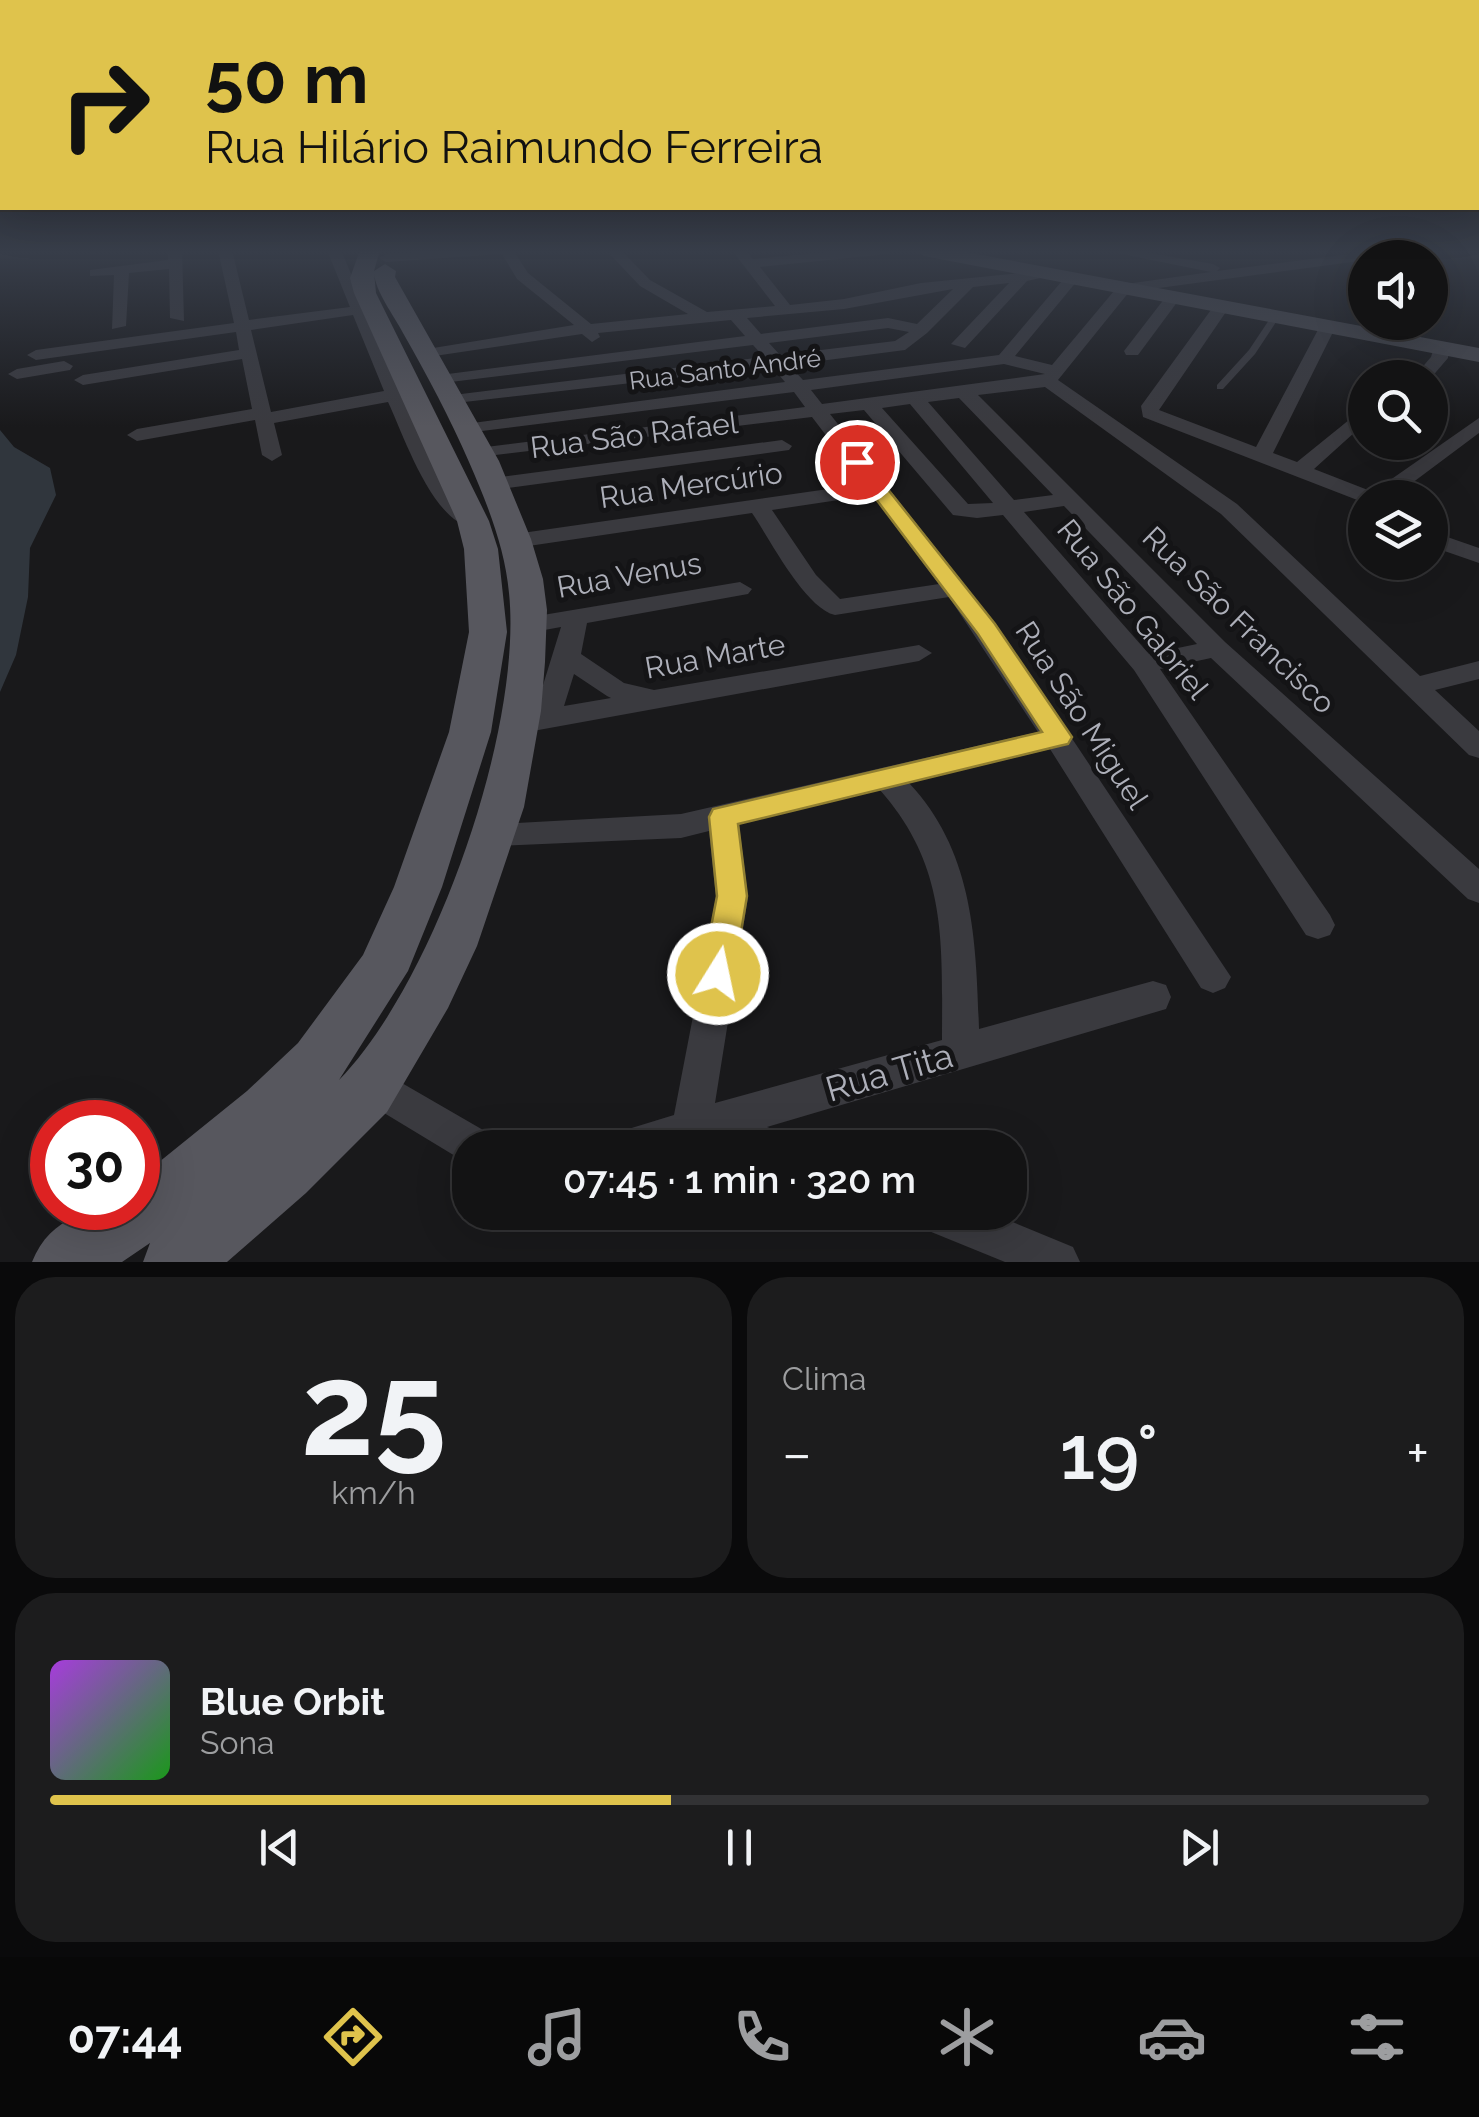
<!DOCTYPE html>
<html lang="pt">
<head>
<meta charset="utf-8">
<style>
	:root { --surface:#131314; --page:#1c1c1d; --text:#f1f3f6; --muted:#9d9ea0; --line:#323234; --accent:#dfc34c }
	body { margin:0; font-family:Raleway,sans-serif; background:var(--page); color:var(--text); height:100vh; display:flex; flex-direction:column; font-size:38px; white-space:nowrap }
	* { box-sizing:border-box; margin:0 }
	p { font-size:32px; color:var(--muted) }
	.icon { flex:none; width:55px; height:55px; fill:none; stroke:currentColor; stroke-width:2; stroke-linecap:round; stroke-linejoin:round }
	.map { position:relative; height:1262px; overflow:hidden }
	.side { display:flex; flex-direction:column; gap:15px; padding:15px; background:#0a0a0b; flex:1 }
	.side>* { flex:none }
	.guide { position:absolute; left:0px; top:0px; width:1480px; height:210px; box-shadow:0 10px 40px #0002,0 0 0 2px var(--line); background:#dfc34c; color:#111; overflow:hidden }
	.buttons { position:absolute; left:1348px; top:240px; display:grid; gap:20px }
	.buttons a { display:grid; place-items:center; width:100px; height:100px; border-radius:50%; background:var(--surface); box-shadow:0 10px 40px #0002,0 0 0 2px var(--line); font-size:50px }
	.speed { position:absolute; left:30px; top:1100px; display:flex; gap:20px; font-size:50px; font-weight:700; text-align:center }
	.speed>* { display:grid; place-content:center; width:130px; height:130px; border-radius:50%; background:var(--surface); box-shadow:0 10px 40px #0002,0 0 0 2px var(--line); line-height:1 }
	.speed .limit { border:15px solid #d22; background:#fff; color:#111 }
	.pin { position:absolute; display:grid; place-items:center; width:85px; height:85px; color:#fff; margin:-42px; border:5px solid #fff; border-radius:50%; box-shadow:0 2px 10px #0007 }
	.me { position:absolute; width:110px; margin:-55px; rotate:10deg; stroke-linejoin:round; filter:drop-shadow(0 0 8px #0008) }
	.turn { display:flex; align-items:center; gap:35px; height:210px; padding:0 40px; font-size:45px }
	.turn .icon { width:130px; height:130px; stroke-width:2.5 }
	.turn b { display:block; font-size:70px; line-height:85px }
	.big { font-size:75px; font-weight:600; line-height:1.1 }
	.side .card { flex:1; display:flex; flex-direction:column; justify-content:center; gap:15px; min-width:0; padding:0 35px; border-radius:40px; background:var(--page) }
	.side .dial { align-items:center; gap:0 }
	.dial b { font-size:130px; line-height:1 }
	.song { display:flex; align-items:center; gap:30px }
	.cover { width:120px; height:120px; border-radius:15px; background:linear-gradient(135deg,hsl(280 70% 55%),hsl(120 70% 35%)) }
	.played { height:10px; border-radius:5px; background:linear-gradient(90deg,var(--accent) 45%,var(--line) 45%) }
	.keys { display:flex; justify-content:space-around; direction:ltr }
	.heat { display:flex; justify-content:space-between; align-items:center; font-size:55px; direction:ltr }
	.side .tiles { flex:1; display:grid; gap:15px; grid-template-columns:1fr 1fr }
	.card:last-child { grid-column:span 2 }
	.trip { position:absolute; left:452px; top:1130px; width:575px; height:100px; border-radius:40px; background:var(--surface); box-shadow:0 10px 40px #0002,0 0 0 2px var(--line); font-weight:600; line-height:100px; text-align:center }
	.tabs { display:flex; height:160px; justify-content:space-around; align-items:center; background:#080808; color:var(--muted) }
	.tabs .icon { width:70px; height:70px }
	.tabs .on { color:var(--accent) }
	.tabs b { font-size:45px; color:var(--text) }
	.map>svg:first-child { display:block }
	.water { fill:#30363d }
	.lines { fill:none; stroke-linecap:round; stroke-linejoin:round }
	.lane { fill:#3a3a3f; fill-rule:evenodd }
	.street { fill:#3a3a3f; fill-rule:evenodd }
	.secondary { fill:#48494f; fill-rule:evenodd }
	.primary { fill:#57575e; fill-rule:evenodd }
	.route { fill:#dfc34c; stroke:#917f31; stroke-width:2.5 }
	.labels { text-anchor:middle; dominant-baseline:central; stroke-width:10; stroke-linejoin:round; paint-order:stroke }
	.far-street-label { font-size:25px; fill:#adafb9; stroke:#141416 }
	.street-label { font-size:30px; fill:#adafb9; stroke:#141416 }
	.near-street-label { font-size:35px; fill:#adafb9; stroke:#141416 }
</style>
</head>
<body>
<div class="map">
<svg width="1479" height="1262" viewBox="0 0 1479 1262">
	<rect width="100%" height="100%" fill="#19191b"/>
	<!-- water -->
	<polygon class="water" points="0,430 14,447 50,468 56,495 30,548 28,597 16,655 0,692"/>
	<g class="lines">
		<!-- lane -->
		<polygon class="lane" points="1273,314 1280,316 1255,354 1223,389 1217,389 1217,385 1249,350"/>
		<!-- street -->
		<g class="street">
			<polygon points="83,250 101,250 94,254"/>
			<polygon points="168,250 182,250 184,321 170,318 169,269 129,273 126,326 112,329 114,275 90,276 90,270 168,260"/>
			<path d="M218,250H232L249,320L350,307L327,250H341L364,305L381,308L368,313L453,494C462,505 476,510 484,521L481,526C437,537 403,433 388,402L274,423L282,455L272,461L262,455L255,420L137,441L127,435L137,429L252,409L242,359L83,385L74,380L83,375L239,350L236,332L36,360L27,355L36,350L234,323ZM353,315L384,391L271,412L251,330Z"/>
			<path d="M444,250H513L528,273L591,324L688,314L640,286L606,250H621L650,280L707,312L775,306L734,253L737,250H746L753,259L847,250H895L888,254L760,267L790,305L844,299L921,283L1051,270L1058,274L1027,281L965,348L951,344L1009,283L973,287L927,333L905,350L789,365L803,380L999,355L1067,275H1077V281L1015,356L1052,365L1119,285L1211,272L1102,250H1133L1213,264L1220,268L1217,271L1381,250H1419L1412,254L1129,292L1058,380L1237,504L1420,676L1479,661V679L1435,690L1479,731V758L1469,755L1221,514L1045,387L978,395L1225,642L1479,869V903L1468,899L1211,658L1160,669L1330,915L1335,925L1330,935L1318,939L1306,935L1134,670L1003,515L977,518L953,515L864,410L830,414L995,623L1231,977L1225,988L1213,993L1201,988L1050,749L909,783C974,852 976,940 979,1029L1153,981L1166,985L1171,997L1166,1009L767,1127L785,1134L791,1148H722L711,1143L696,1148H606L612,1134L674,1115L716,897L709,831L681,838L494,846L483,843L479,834L483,825L681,814L1038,732L949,597L835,615C804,607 770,539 752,513L515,548L507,546L504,541L507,536L515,534L863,484L812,417L471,458V450L478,448L805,407L794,392L458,434L455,430L465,424L785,382L772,367L447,404V396L453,395L764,357L753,345L434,384L431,380L440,375L745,336L731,320L598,333L600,337L592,342L582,334L421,358L419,354L427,349L574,325L517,279L502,254L386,262L379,258L386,254ZM953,289L917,324L888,318L761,334L747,318L844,309ZM888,328L909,332L895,341L780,355L769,343ZM1004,364L1045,374L822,404L811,390ZM959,398L1053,495L1014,500L928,402ZM910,404L993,503L968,504L882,408ZM872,495L939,584L840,599L816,575L772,510ZM1064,506L1197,644L1149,654L1024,512ZM880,790C948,867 942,943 942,1040L715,1103L748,897L739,824Z"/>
			<polygon points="1168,294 1181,297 1138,355 1126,355 1124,351"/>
			<polygon points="1222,301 1230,306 1159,410 1256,447 1320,326 1328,321 1336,326 1273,453 1297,462 1365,407 1365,423 1314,469 1373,492 1479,418 1479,433 1392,498 1365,498 1365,503 1143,417 1141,406 1216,303"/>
			<polygon points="1441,343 1449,348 1448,358 1430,379 1413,378 1431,357 1435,344"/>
			<polygon points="64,361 73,366 70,370 17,379 8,374 17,369"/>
			<polygon points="782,440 792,446 789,450 493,490 483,484 493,478"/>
			<polygon points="1430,531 1479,548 1479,563 1430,546"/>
			<path d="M740,582L752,589L748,594L587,623L581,654L624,683L654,690L919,645L932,653L919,661L522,733L512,730L508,723L512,716L535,711L561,627L528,633L519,631L516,625L519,619ZM574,674L607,696L611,698L564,706Z"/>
			<polygon points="369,1064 490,1134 496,1148 470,1148 470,1165 356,1096 350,1083 356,1070"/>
			<polygon points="913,1212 988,1212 1073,1247 1080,1262 1005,1262 919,1227"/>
		</g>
		<!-- secondary -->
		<polygon class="secondary" points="914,250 955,250 1479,348 1479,362 924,256"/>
		<!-- primary -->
		<path class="primary" d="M360,250H380L374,271L385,264L396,271L395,277L499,461L531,539L543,579L547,610L545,662L541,711L524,807L477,946L448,1008L387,1112L306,1193L227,1262H143L150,1243L122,1262H32C51,1215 91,1208 138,1208V1179L247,1091L298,1043L363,955L394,887L449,732L469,632L464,549L457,521L354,293L350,278ZM374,272C375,292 394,315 403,333C427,375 450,418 469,462C487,503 505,548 509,593C523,729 434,983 339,1080L408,971L442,887L491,732L507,632L498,549L489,521L376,293Z"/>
	</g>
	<!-- sky -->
	<linearGradient id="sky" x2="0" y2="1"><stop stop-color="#0e0e0f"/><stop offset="0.59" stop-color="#383e4a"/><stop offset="1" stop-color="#383e4a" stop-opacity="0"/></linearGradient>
	<rect width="1479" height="427" fill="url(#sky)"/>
	<!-- route -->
	<polygon class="route" points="857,457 863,458 995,624 1072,737 1068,744 1059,746 738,824 747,896 734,974 729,984 718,988 707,984 702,974 717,896 709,817 713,809 1042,732 978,634 848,462"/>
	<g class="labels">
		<!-- far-street labels -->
		<g class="far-street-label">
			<text transform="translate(725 369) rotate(-7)">Rua Santo André</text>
		</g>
		<!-- street labels -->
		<g class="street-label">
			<text transform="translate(634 435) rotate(-7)">Rua São Rafael</text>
			<text transform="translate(691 485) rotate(-8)">Rua Mercúrio</text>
			<text transform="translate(629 575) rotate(-10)">Rua Venus</text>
			<text transform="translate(1133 609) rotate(51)">Rua São Gabriel</text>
			<text transform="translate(1239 620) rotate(44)">Rua São Francisco</text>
			<text transform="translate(715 656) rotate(-10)">Rua Marte</text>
			<text transform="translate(1082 715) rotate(57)">Rua São Miguel</text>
		</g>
		<!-- near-street labels -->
		<g class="near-street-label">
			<text transform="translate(889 1072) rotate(-16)">Rua Tita</text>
		</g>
	</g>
</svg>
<div class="buttons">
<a><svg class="icon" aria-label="sound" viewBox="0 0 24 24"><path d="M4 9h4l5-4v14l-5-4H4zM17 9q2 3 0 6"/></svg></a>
<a><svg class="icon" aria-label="search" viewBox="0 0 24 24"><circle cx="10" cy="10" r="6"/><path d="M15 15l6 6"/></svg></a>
<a><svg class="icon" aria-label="layers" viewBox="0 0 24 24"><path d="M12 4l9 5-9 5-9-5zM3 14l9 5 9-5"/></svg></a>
</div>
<div class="speed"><div class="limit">30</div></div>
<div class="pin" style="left:857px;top:462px;background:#d93025"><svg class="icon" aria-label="arrive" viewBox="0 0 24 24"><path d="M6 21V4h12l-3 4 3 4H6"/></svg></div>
<svg class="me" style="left:718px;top:974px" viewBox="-20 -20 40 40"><circle r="17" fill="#dfc34c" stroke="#fff" stroke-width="3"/><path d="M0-11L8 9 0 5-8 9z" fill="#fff"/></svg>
<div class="trip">07:45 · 1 min · 320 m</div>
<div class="guide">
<div class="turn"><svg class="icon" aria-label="right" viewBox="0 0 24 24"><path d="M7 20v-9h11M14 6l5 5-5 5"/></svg><div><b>50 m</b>Rua Hilário Raimundo Ferreira</div></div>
</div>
</div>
<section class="side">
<div class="tiles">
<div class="card dial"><b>25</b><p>km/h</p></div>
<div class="card"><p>Clima</p>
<div class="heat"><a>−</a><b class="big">19°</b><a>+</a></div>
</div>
<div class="card">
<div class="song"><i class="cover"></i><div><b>Blue Orbit</b><p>Sona</p></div></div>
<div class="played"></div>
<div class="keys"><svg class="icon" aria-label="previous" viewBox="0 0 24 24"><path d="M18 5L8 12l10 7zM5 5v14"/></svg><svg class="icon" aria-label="pause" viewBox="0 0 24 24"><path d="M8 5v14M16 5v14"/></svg><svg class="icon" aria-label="next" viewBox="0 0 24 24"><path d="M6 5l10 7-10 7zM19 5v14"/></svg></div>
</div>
</div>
</section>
<nav class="tabs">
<b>07:44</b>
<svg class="icon on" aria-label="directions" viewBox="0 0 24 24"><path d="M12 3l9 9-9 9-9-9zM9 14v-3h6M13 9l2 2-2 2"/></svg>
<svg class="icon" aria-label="music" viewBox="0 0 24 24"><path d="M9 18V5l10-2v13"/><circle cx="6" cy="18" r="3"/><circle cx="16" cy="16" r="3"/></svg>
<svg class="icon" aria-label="phone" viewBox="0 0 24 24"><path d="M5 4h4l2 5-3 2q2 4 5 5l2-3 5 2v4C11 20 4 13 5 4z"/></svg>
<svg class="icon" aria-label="climate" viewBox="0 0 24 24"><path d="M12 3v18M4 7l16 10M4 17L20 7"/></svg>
<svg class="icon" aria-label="car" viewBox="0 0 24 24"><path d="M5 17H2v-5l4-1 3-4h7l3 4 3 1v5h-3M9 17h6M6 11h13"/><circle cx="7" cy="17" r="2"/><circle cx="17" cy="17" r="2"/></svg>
<svg class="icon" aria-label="filters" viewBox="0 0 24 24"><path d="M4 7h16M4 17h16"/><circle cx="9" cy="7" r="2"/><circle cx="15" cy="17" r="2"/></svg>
</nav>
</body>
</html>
